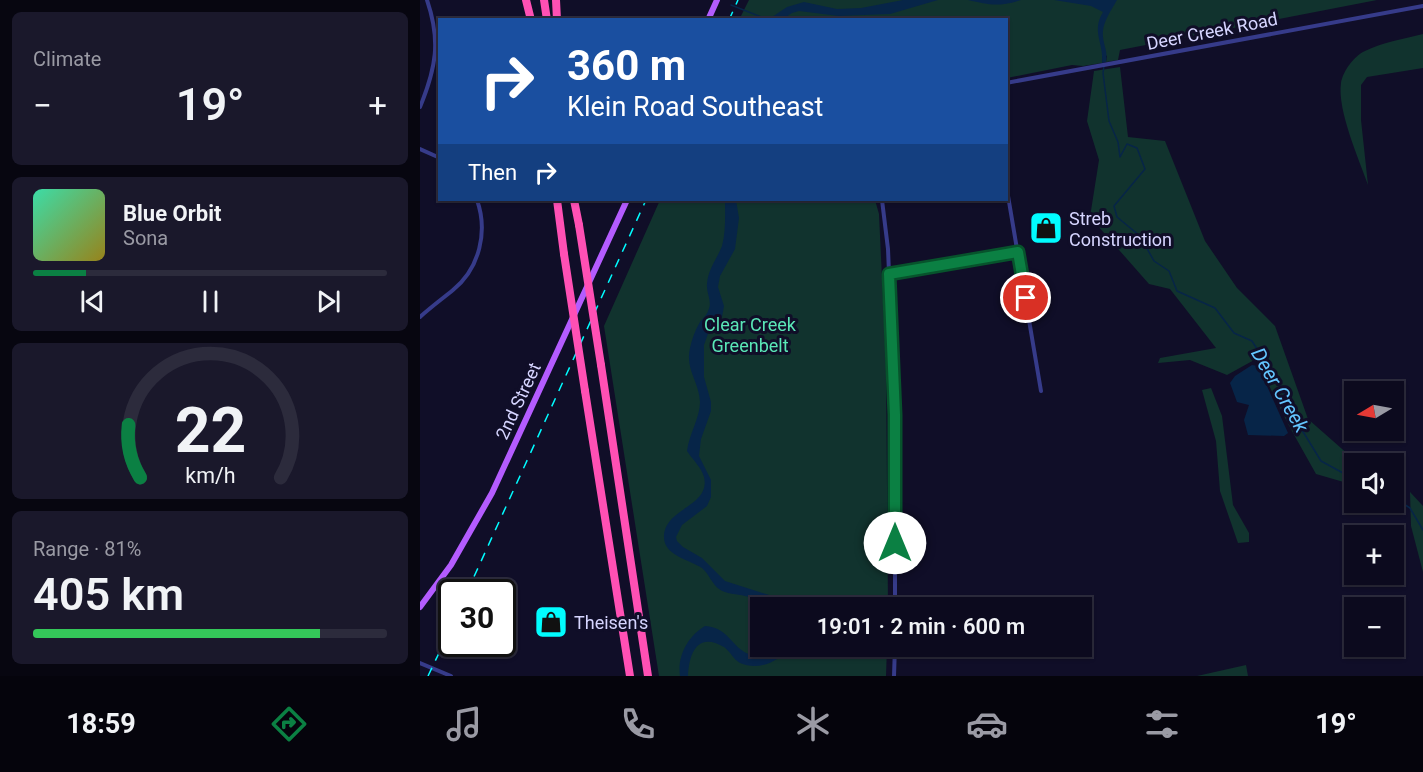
<!DOCTYPE html>
<html lang="en">
<head>
<meta charset="utf-8">
<style>
	:root { --surface:#0c0a1e; --page:#1a182b; --text:#f1f3f6; --muted:#9a9aa4; --line:#2c2b3c; --accent:#0b8043 }
	body { margin:0; font-family:Roboto,sans-serif; background:var(--page); color:var(--text); height:100vh; display:flex; flex-direction:column; font-size:22px; white-space:nowrap }
	* { box-sizing:border-box; margin:0 }
	p { font-size:20px; color:var(--muted) }
	.icon { flex:none; width:33px; height:33px; fill:none; stroke:currentColor; stroke-width:2; stroke-linecap:round; stroke-linejoin:round }
	.map { position:relative; flex:1; overflow:hidden }
	.sheet { display:flex; flex-direction:column; gap:12px; padding:12px; background:#070610; width:420px }
	.sheet>* { flex:none }
	.banner { position:absolute; left:18px; top:18px; width:570px; height:183px; border-radius:0px; box-shadow:0 2px 4px #0004,0 0 0 2px var(--line); background:#1a4fa0; color:#fff; overflow:hidden }
	.needle { width:39px; rotate:260deg }
	.controls { position:absolute; left:924px; top:381px; display:grid; gap:12px }
	.controls a { display:grid; place-items:center; width:60px; height:60px; border-radius:0px; background:var(--surface); box-shadow:0 2px 4px #0004,0 0 0 2px var(--line); font-size:30px }
	.speed { position:absolute; left:18px; top:579px; display:flex; gap:12px; font-size:30px; font-weight:700; text-align:center }
	.speed>* { display:grid; place-content:center; width:78px; height:78px; border-radius:50%; background:var(--surface); box-shadow:0 2px 4px #0004,0 0 0 2px var(--line); line-height:1 }
	.speed .limit { border:3px solid #111; border-radius:9px; background:#fff; color:#111 }
	.pin { position:absolute; display:grid; place-items:center; width:51px; height:51px; color:#fff; margin:-26px; border:3px solid #fff; border-radius:50%; box-shadow:0 2px 6px #0007 }
	.me { position:absolute; width:66px; margin:-33px; rotate:0deg; stroke-linejoin:round; filter:drop-shadow(0 0 4px #0008) }
	.turn { display:flex; align-items:center; gap:21px; height:126px; padding:0 30px; font-size:27px }
	.turn .icon { width:78px; height:78px; stroke-width:2.5 }
	.turn b { display:block; font-size:42px; line-height:51px }
	.then { display:flex; align-items:center; height:57px; padding:0 30px; background:#0003; gap:12px; font-size:22px }
	.big { font-size:45px; font-weight:600; line-height:1.1 }
	.sheet .card { flex:1; display:flex; flex-direction:column; justify-content:center; gap:9px; min-width:0; padding:0 21px; border-radius:9px; background:var(--page) }
	.sheet .dial { align-items:center; gap:0 }
	.dial svg { height:156px; overflow:visible; fill:none; stroke:var(--line); stroke-width:7; stroke-linecap:round; text-anchor:middle }
	.dial text { fill:var(--text); stroke:none }
	.song { display:flex; align-items:center; gap:18px }
	.cover { width:72px; height:72px; border-radius:9px; background:linear-gradient(135deg,hsl(160 70% 55%),hsl(50 70% 35%)) }
	.played { height:6px; border-radius:3px; background:linear-gradient(90deg,var(--accent) 15%,var(--line) 15%) }
	.keys { display:flex; justify-content:space-around; direction:ltr }
	.heat { display:flex; justify-content:space-between; align-items:center; font-size:33px; direction:ltr }
	.charge { height:9px; border-radius:4px; background:linear-gradient(90deg,#34c759 81%,var(--line) 0) }
	.trip { position:absolute; left:330px; top:597px; width:342px; height:60px; border-radius:0px; background:var(--surface); box-shadow:0 2px 4px #0004,0 0 0 2px var(--line); font-weight:600; line-height:60px; text-align:center }
	.dock { display:flex; height:96px; justify-content:space-around; align-items:center; background:#05040c; color:var(--muted) }
	.dock .icon { width:42px; height:42px }
	.dock .on { color:var(--accent) }
	.dock b { font-size:27px; color:var(--text) }
	main { display:flex; flex:1; min-height:0 }
	.map>svg:first-child { display:block }
	.green { fill:#11332e }
	.water { fill:#072548 }
	.lines { fill:none; stroke-linecap:round; stroke-linejoin:round }
	.stream { stroke:#072548; stroke-width:1.5 }
	.minor { stroke:#363b8a; stroke-width:4 }
	.primary { stroke:#b45cff; stroke-width:6 }
	.motorway { stroke:#ff50b4; stroke-width:8 }
	.rail { stroke:#01fcff; stroke-width:1.5; stroke-dasharray:9 8; stroke-linecap:butt }
	.motorway-bridge { stroke:#ff50b4; stroke-width:8 }
	.route-casing { stroke:#07532c; stroke-width:15 }
	.route { stroke:#0b8043; stroke-width:10 }
	.labels { text-anchor:middle; dominant-baseline:central; stroke-width:6; stroke-linejoin:round; paint-order:stroke }
	.street-label { font-size:18px; fill:#d6d5ff; stroke:#100e28 }
	.poi-label { font-size:18px; fill:#d6d5ff; stroke:#100e28; text-anchor:start }
	.park-label { font-size:18px; fill:#5ae7b7; stroke:#100e28 }
	.water-label { font-size:20px; font-style:italic; fill:#63c5ff; stroke:#100e28 }
</style>
</head>
<body>
<main>
<section class="sheet">
<div class="card"><p>Climate</p>
<div class="heat"><a>−</a><b class="big">19°</b><a>+</a></div>
</div>
<div class="card">
<div class="song"><i class="cover"></i><div><b>Blue Orbit</b><p>Sona</p></div></div>
<div class="played"></div>
<div class="keys"><svg class="icon" aria-label="previous" viewBox="0 0 24 24"><path d="M18 5L8 12l10 7zM5 5v14"/></svg><svg class="icon" aria-label="pause" viewBox="0 0 24 24"><path d="M8 5v14M16 5v14"/></svg><svg class="icon" aria-label="next" viewBox="0 0 24 24"><path d="M6 5l10 7-10 7zM19 5v14"/></svg></div>
</div>
<div class="card dial"><svg viewBox="0 0 100 80">
<path d="M14 69A42 42 0 1 1 86 69"/>
<path d="M14 69A42 42 0 0 1 8 42" stroke="#0b8043"/>
<text x="50" y="56" font-size="32" font-weight="700">22</text>
<text x="50" y="72" font-size="11">km/h</text>
</svg></div>
<div class="card"><p>Range · 81%</p><b class="big">405 km</b><div class="charge"></div></div>
</section>
<div class="map">
<svg width="1003" height="676" viewBox="0 0 1003 676">
	<rect width="100%" height="100%" fill="#100e28"/>
	<!-- green -->
	<g class="green">
		<polygon points="329,0 957,0 700,50 698,60 686,62 687,56 683,53 682,63 663,66 652,65 587,78 586,20 319,20"/>
		<path d="M1003,34V68L947,77L941,85V120L948,185C939,159 917,110 921,83C923,71 934,56 945,51C963,42 984,39 1003,34Z"/>
		<polygon points="700,67 708,137 745,141 785,241 817,288 855,326 888,419 938,463 934,464 934,485 896,474 868,424 836,359 807,375 770,360 738,363 740,358 796,348 750,289 729,284 670,217 679,160 667,121 674,71"/>
		<polygon points="240,200 455,200 459,214 466,364 468,607 340,608 340,646 467,647 466,676 239,676 184,326"/>
		<polygon points="791,388 802,416 813,505 829,533 829,542 818,543 800,491 796,441 782,390"/>
		<polygon points="990,492 1003,506 1003,572 991,526"/>
		<polygon points="826,665 828,676 777,676"/>
	</g>
	<!-- water -->
	<g class="water">
		<polygon points="483,0 518,0 470,14 419,16 379,11 372,13 363,19 349,19 367,7 384,2 417,9 441,8"/>
		<path d="M548,0H601C579,7 569,5 548,0Z"/>
		<path d="M634,0H697C691,11 681,24 683,37C684,47 688,51 686,62L682,63C684,42 671,32 683,12L671,6Z"/>
		<path d="M305,200H316L319,218L315,249L300,276L298,287L304,306L302,317L289,331L284,345V377L291,402V411L281,439L279,456L291,480V497L287,506L262,525L256,537L257,541L263,547L282,558L305,581L349,595L364,607C351,608 339,599 325,596C317,594 306,594 299,589C292,584 289,574 282,568C270,560 245,556 244,538C243,508 291,507 284,477C282,468 272,459 267,451C269,434 280,418 280,402C279,381 265,370 270,348C272,339 275,330 280,322C283,318 287,315 288,311C293,301 286,294 287,284C288,269 297,259 302,246C306,231 305,215 305,200Z"/>
		<polygon points="832,365 838,366 868,433 864,436 828,435 824,420 829,405 817,402 810,383 815,376"/>
		<path d="M285,626C310,627 313,652 333,655C345,657 351,649 360,646C363,646 366,647 370,647C359,662 338,671 320,663C313,659 310,651 304,647C277,631 269,654 268,676H260C257,656 268,636 285,626Z"/>
	</g>
	<g class="lines">
		<!-- stream -->
		<g class="stream">
			<polyline points="311,5 349,20"/>
			<polyline points="684,66 683,73 689,121 698,142 700,157 707,144 717,148 725,169 694,206 697,217 720,236 734,261 749,271 757,291 795,308 814,333 832,341 858,382 882,430 901,461 934,479"/>
			<polyline points="976,499 990,508 1003,530"/>
		</g>
		<!-- minor -->
		<g class="minor">
			<polyline points="586,83 1003,6"/>
			<path d="M0,107C16,68 21,41 7,0"/>
			<polyline points="0,149 20,158"/>
			<polyline points="586,184 621,391"/>
			<polyline points="462,200 468,249 475,415 475,608"/>
			<polyline points="469,274 598,252"/>
			<path d="M0,317C11,307 22,299 33,290C60,268 68,231 57,200"/>
			<polyline points="0,663 31,676"/>
			<polyline points="474,676 475,646"/>
		</g>
		<!-- primary -->
		<g class="primary">
			<polyline points="288,20 297,0"/>
			<polyline points="0,607 31,565 72,493 207,200"/>
		</g>
		<!-- motorway -->
		<g class="motorway">
			<polyline points="106,0 111,20"/>
			<polyline points="124,0 127,20"/>
			<polyline points="136,0 137,20"/>
			<polyline points="137,200 144,254"/>
			<polyline points="154,200 159,225"/>
			<polyline points="181,365 228,676"/>
			<polyline points="165,391 210,676"/>
		</g>
		<!-- rail -->
		<g class="rail">
			<polyline points="309,20 318,0"/>
			<polyline points="47,592 226,200"/>
			<polyline points="8,676 32,626"/>
		</g>
		<!-- motorway-bridge -->
		<g class="motorway-bridge">
			<polyline points="159,225 181,365"/>
			<polyline points="144,254 165,391"/>
		</g>
	</g>
	<g class="lines">
		<!-- route casing -->
		<g class="route-casing">
			<polyline id="route" points="475,543 475,415 469,274 598,252 606,298"/>
		</g>
		<!-- route -->
		<use href="#route" class="route"/>
	</g>
	<!-- icons -->
	<defs>
		<g id="shop-square" transform="scale(1.725)"><rect x="-9" y="-9" width="18" height="18" rx="4" fill="#01fcff" stroke="#100e28"/><path d="M-5-2.5h2.3a2.7 3.5 0 0 1 5.4 0H5L5.5 6h-11ZM-1.5-2.5h3a1.5 2.3 0 0 0-3 0Z" fill="#111"/></g>
	</defs>
	<g fill-rule="evenodd">
		<use href="#shop-square" x="626" y="228"/>
		<use href="#shop-square" x="131" y="622"/>
	</g>
	<g class="labels">
		<!-- street labels -->
		<g class="street-label">
			<text transform="translate(792 31) rotate(-11)">Deer Creek Road</text>
			<text transform="translate(98 401) rotate(-65)">2nd Street</text>
		</g>
		<!-- poi labels -->
		<g class="poi-label">
			<text x="649" y="218">Streb<tspan x="649" dy="21">Construction</tspan></text>
			<text x="154" y="622">Theisen's</text>
		</g>
		<!-- park labels -->
		<g class="park-label">
			<text x="330" y="324">Clear Creek<tspan x="330" dy="21">Greenbelt</tspan></text>
		</g>
		<!-- water labels -->
		<g class="water-label">
			<text transform="translate(860 390) rotate(60)">Deer Creek</text>
		</g>
	</g>
</svg>
<div class="controls">
<a><svg class="needle" viewBox="-14 -14 28 28"><path d="M0-13l5 13h-10z" fill="#e53935"/><path d="M0 13l5-13h-10z" fill="#9a9aa4"/></svg></a>
<a><svg class="icon" aria-label="sound" viewBox="0 0 24 24"><path d="M4 9h4l5-4v14l-5-4H4zM17 9q2 3 0 6"/></svg></a>
<a>+</a>
<a>−</a>
</div>
<div class="speed"><div class="limit">30</div></div>
<div class="pin" style="left:606px;top:298px;background:#d93025"><svg class="icon" aria-label="arrive" viewBox="0 0 24 24"><path d="M6 21V4h12l-3 4 3 4H6"/></svg></div>
<svg class="me" style="left:475px;top:543px" viewBox="-20 -20 40 40"><circle r="19" fill="#fff"/><path d="M0-13L10 11 0 6-10 11z" fill="#0b8043"/></svg>
<div class="trip">19:01 · 2 min · 600 m</div>
<div class="banner">
<div class="turn"><svg class="icon" aria-label="right" viewBox="0 0 24 24"><path d="M7 20v-9h11M14 6l5 5-5 5"/></svg><div><b>360 m</b>Klein Road Southeast</div></div>
<div class="then">Then<svg class="icon" aria-label="right" viewBox="0 0 24 24"><path d="M7 20v-9h11M14 6l5 5-5 5"/></svg></div>
</div>
</div>
</main>
<nav class="dock">
<b>18:59</b>
<svg class="icon on" aria-label="directions" viewBox="0 0 24 24"><path d="M12 3l9 9-9 9-9-9zM9 14v-3h6M13 9l2 2-2 2"/></svg>
<svg class="icon" aria-label="music" viewBox="0 0 24 24"><path d="M9 18V5l10-2v13"/><circle cx="6" cy="18" r="3"/><circle cx="16" cy="16" r="3"/></svg>
<svg class="icon" aria-label="phone" viewBox="0 0 24 24"><path d="M5 4h4l2 5-3 2q2 4 5 5l2-3 5 2v4C11 20 4 13 5 4z"/></svg>
<svg class="icon" aria-label="climate" viewBox="0 0 24 24"><path d="M12 3v18M4 7l16 10M4 17L20 7"/></svg>
<svg class="icon" aria-label="car" viewBox="0 0 24 24"><path d="M5 17H2v-5l4-1 3-4h7l3 4 3 1v5h-3M9 17h6M6 11h13"/><circle cx="7" cy="17" r="2"/><circle cx="17" cy="17" r="2"/></svg>
<svg class="icon" aria-label="filters" viewBox="0 0 24 24"><path d="M4 7h16M4 17h16"/><circle cx="9" cy="7" r="2"/><circle cx="15" cy="17" r="2"/></svg>
<b>19°</b>
</nav>
</body>
</html>
